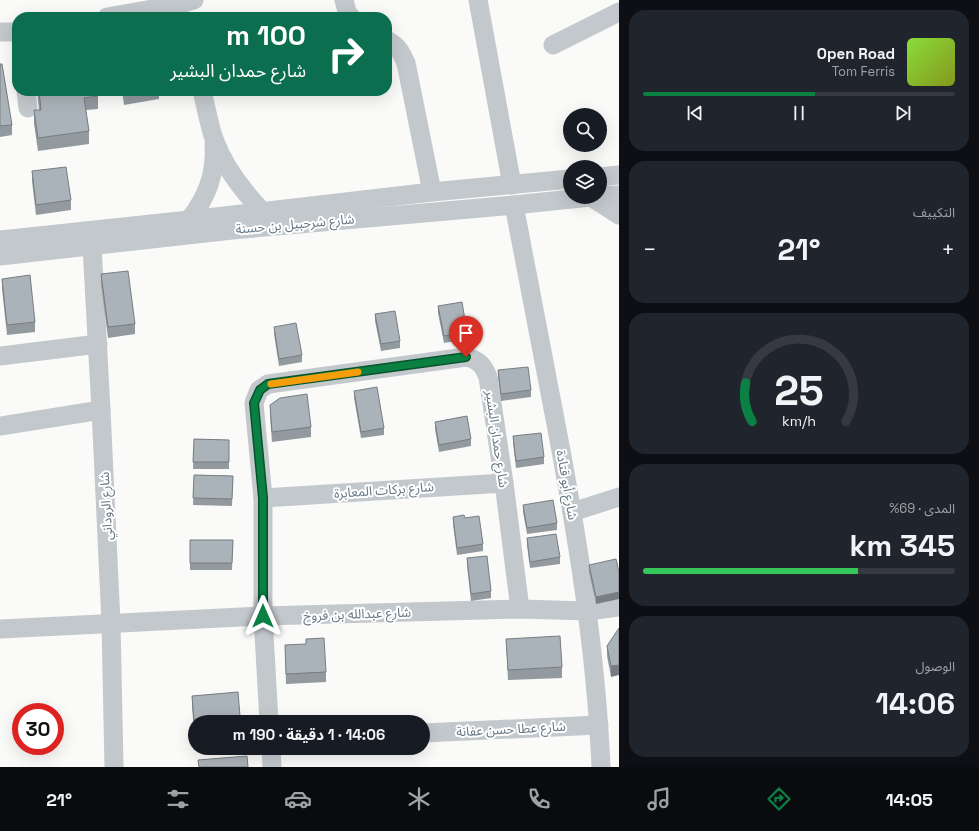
<!DOCTYPE html>
<html lang="ar">
<head>
<meta charset="utf-8">
<style>
	:root { --surface:#171b24; --page:#20242c; --text:#f1f3f6; --muted:#9ea1a6; --line:#363941; --accent:#0b8043 }
	body { margin:0; font-family:"Space Grotesk","Noto Sans Arabic",sans-serif; background:var(--page); color:var(--text); direction:rtl; height:100vh; display:flex; flex-direction:column; font-size:15px; white-space:nowrap }
	* { box-sizing:border-box; margin:0 }
	p { font-size:13px; color:var(--muted) }
	.icon { flex:none; width:22px; height:22px; fill:none; stroke:currentColor; stroke-width:2; stroke-linecap:round; stroke-linejoin:round }
	.map { position:relative; flex:1; overflow:hidden; direction:ltr }
	.drawer { display:flex; flex-direction:column; gap:10px; padding:10px; background:#0d0f14; width:360px }
	.drawer>* { flex:none }
	.top-card { position:absolute; left:12px; top:12px; width:380px; height:84px; border-radius:16px; box-shadow:0 4px 16px #0002; direction:rtl; background:#0b6e4f; color:#fff; overflow:hidden }
	.buttons { position:absolute; left:563px; top:108px; display:grid; gap:8px }
	.buttons a { display:grid; place-items:center; width:44px; height:44px; border-radius:50%; background:var(--surface); box-shadow:0 4px 16px #0002; font-size:20px }
	.speed { position:absolute; left:12px; top:703px; display:flex; gap:8px; font-size:20px; font-weight:700; text-align:center }
	.speed>* { display:grid; place-content:center; width:52px; height:52px; border-radius:50%; background:var(--surface); box-shadow:0 4px 16px #0002; line-height:1 }
	.speed .limit { border:6px solid #d22; background:#fff; color:#111 }
	.pin { position:absolute; display:grid; place-items:center; width:34px; height:34px; color:#fff; margin:-41px -17px; border-radius:50% 50% 50% 0; rotate:-45deg; box-shadow:0 0 4px #0007 }
	.pin .icon { rotate:45deg }
	.me { position:absolute; width:44px; margin:-22px; rotate:0deg; stroke-linejoin:round; filter:drop-shadow(0 0 3px #0008) }
	.turn { display:flex; align-items:center; gap:14px; height:84px; padding:0 20px; font-size:18px }
	.turn .icon { width:52px; height:52px; stroke-width:2.5 }
	.turn b { display:block; font-size:28px; line-height:34px }
	.big { font-size:30px; font-weight:700; line-height:1.1 }
	.drawer .widget { flex:1; display:flex; flex-direction:column; justify-content:center; gap:6px; min-width:0; padding:0 14px; border-radius:16px; background:var(--page) }
	.drawer .dial { align-items:center; gap:0 }
	.dial svg { height:104px; overflow:visible; fill:none; stroke:var(--line); stroke-width:7; stroke-linecap:round; text-anchor:middle }
	.dial text { fill:var(--text); stroke:none }
	.song { display:flex; align-items:center; gap:12px }
	.cover { width:48px; height:48px; border-radius:6px; background:linear-gradient(135deg,hsl(90 70% 55%),hsl(70 70% 35%)) }
	.played { height:4px; border-radius:2px; background:linear-gradient(90deg,var(--accent) 55%,var(--line) 55%) }
	.keys { display:flex; justify-content:space-around; direction:ltr }
	.heat { display:flex; justify-content:space-between; align-items:center; font-size:22px; direction:ltr }
	.charge { height:6px; border-radius:3px; background:linear-gradient(90deg,#34c759 69%,var(--line) 0) }
	.trip { position:absolute; left:188px; top:715px; width:242px; height:40px; border-radius:20px; background:var(--surface); box-shadow:0 4px 16px #0002; font-weight:700; line-height:40px; text-align:center; direction:rtl }
	.tab-bar { display:flex; height:64px; justify-content:space-around; align-items:center; background:#090b0e; color:var(--muted) }
	.tab-bar .icon { width:28px; height:28px }
	.tab-bar .on { color:var(--accent) }
	.tab-bar b { font-size:18px; color:var(--text) }
	main { display:flex; flex:1; min-height:0 }
	.map>svg:first-child { display:block }
	.lines { fill:none; stroke-linecap:round; stroke-linejoin:round }
	.minor { stroke:#c3c8cc; stroke-width:19 }
	.wall { fill:#929a9f }
	.shaded-wall { fill:#777d82 }
	.building { fill:#aab3b9; stroke:#777d82 }
	.route-casing { stroke:#07532c; stroke-width:10 }
	.route { stroke:#0b8043; stroke-width:7 }
	.slow { stroke:#f59e0b; stroke-width:7 }
	.labels { text-anchor:middle; dominant-baseline:central; stroke-width:4; stroke-linejoin:round; paint-order:stroke }
	.street-label { font-size:13px; fill:#657683; stroke:#fff }
</style>
</head>
<body>
<main>
<section class="drawer">
<div class="widget">
<div class="song"><i class="cover"></i><div><b>Open Road</b><p>Tom Ferris</p></div></div>
<div class="played"></div>
<div class="keys"><svg class="icon" aria-label="previous" viewBox="0 0 24 24"><path d="M18 5L8 12l10 7zM5 5v14"/></svg><svg class="icon" aria-label="pause" viewBox="0 0 24 24"><path d="M8 5v14M16 5v14"/></svg><svg class="icon" aria-label="next" viewBox="0 0 24 24"><path d="M6 5l10 7-10 7zM19 5v14"/></svg></div>
</div>
<div class="widget"><p>التكييف</p>
<div class="heat"><a>−</a><b class="big">21°</b><a>+</a></div>
</div>
<div class="widget dial"><svg viewBox="0 0 100 80">
<path d="M14 69A42 42 0 1 1 86 69"/>
<path d="M14 69A42 42 0 0 1 9 39" stroke="#0b8043"/>
<text x="50" y="56" font-size="32" font-weight="700">25</text>
<text x="50" y="72" font-size="11">km/h</text>
</svg></div>
<div class="widget"><p>المدى · 69%</p><b class="big">345 km</b><div class="charge"></div></div>
<div class="widget"><p>الوصول</p><b class="big">14:06</b></div>
</section>
<div class="map">
<svg width="619" height="767" viewBox="0 0 619 767">
	<rect width="100%" height="100%" fill="#fafaf8"/>
	<g class="lines">
		<!-- minor -->
		<g class="minor">
			<polyline points="344,0 347,12 351,17"/>
			<polyline points="478,0 512,185"/>
			<polyline points="107,17 181,4 194,0"/>
			<polyline points="0,32 17,32"/>
			<path d="M387,40C398,46 401,52 406,63L432,192"/>
			<polyline points="553,45 619,12"/>
			<polyline points="26,91 28,108"/>
			<path d="M202,91C206,107 209,124 214,139C224,167 242,190 262,211"/>
			<polyline points="600,177 619,175"/>
			<polyline points="600,196 619,195"/>
			<polyline points="591,197 619,215"/>
			<path d="M514,205C528,276 541,348 555,419C577,534 596,650 601,767"/>
			<path d="M189,220C207,197 216,174 214,144"/>
			<polyline points="0,240 189,220 432,192 570,179"/>
			<polyline points="92,246 101,410 111,623 114,767"/>
			<polyline points="0,256 232,230 514,205 591,197"/>
			<polyline points="0,356 98,344"/>
			<polyline points="0,426 101,410"/>
			<polyline points="263,498 504,483"/>
			<polyline points="572,512 619,497"/>
			<polyline points="0,629 263,616 520,609 588,611 619,607"/>
			<path d="M269,722L263,616V498L254,403L259,390L268,384L466,357C479,360 483,365 488,377L504,483L520,609"/>
			<polyline points="423,733 599,725"/>
			<polyline points="271,748 272,767"/>
		</g>
	</g>
	<!-- wall -->
	<g class="wall">
		<polygon points="0,64 12,125 12,135 0,137"/>
		<polygon points="37,91 98,91 98,109 86,110 89,131 89,144 38,151 34,124 34,110 39,110"/>
		<polygon points="122,91 159,91 159,99 124,105"/>
		<polygon points="32,171 71,200 71,210 36,215 32,181"/>
		<polygon points="101,274 135,324 135,334 108,338 101,284"/>
		<polygon points="2,279 35,322 35,332 7,335 2,289"/>
		<polygon points="438,306 467,332 467,339 444,343 438,313"/>
		<polygon points="375,314 400,341 400,348 381,351 375,321"/>
		<polygon points="274,327 302,355 302,362 279,366 274,334"/>
		<polygon points="498,370 531,390 531,397 501,401 498,377"/>
		<polygon points="354,391 384,428 384,435 361,438 354,398"/>
		<polygon points="270,405 311,427 311,437 272,442 270,415"/>
		<polygon points="435,422 471,439 471,446 439,452 435,429"/>
		<polygon points="513,436 544,457 544,464 516,468 513,443"/>
		<polygon points="194,439 229,440 229,469 193,469"/>
		<polygon points="194,475 233,476 232,506 193,505"/>
		<polygon points="523,505 557,523 557,530 527,534 523,512"/>
		<polygon points="453,517 465,518 483,544 483,551 457,555 453,524"/>
		<polygon points="527,538 560,557 560,564 530,568 527,545"/>
		<polygon points="190,540 233,540 232,570 190,570"/>
		<polygon points="467,558 491,591 491,598 471,601 467,565"/>
		<polygon points="589,565 619,572 596,604 589,572"/>
		<polygon points="619,628 611,677 607,656 607,646"/>
		<polygon points="506,639 562,667 562,678 508,680"/>
		<polygon points="285,645 326,672 326,682 286,684"/>
		<polygon points="192,696 240,716 240,722 195,722 195,730 194,730 192,707"/>
	</g>
	<!-- shaded-wall -->
	<g class="shaded-wall">
		<polygon points="619,592 619,599 596,604 596,597"/>
		<polygon points="619,665 619,675 611,677 611,666"/>
	</g>
	<!-- building -->
	<g class="building">
		<polygon points="0,64 2,64 12,125 0,126"/>
		<polygon points="39,91 98,91 98,96 84,98 89,131 38,138 34,110 41,110"/>
		<polygon points="123,91 146,91 124,95"/>
		<polygon points="66,167 71,200 36,205 32,171"/>
		<polygon points="128,271 135,324 108,327 101,274"/>
		<polygon points="30,275 35,322 7,325 2,279"/>
		<polygon points="462,302 467,332 444,336 438,306"/>
		<polygon points="395,311 400,341 381,344 375,314"/>
		<polygon points="296,323 302,355 279,359 274,327"/>
		<polygon points="528,367 531,390 501,394 498,370"/>
		<polygon points="377,387 384,428 361,432 354,391"/>
		<polygon points="307,394 311,427 272,432 270,405 280,398"/>
		<polygon points="467,416 471,439 439,445 435,422"/>
		<polygon points="541,433 544,457 516,461 513,436"/>
		<polygon points="194,439 229,440 229,462 193,462"/>
		<polygon points="194,475 233,476 232,499 193,498"/>
		<polygon points="553,500 557,523 527,528 523,505"/>
		<polygon points="464,515 465,518 479,516 483,544 457,548 453,517"/>
		<polygon points="556,534 560,557 530,562 527,538"/>
		<polygon points="190,540 233,540 232,563 190,563"/>
		<polygon points="487,556 491,591 471,594 467,558"/>
		<polygon points="616,559 619,572 619,592 596,597 589,565"/>
		<polygon points="619,628 619,665 611,666 607,646"/>
		<polygon points="560,636 562,667 508,670 506,639"/>
		<polygon points="324,638 326,672 286,674 285,645 306,644 306,639"/>
		<polygon points="238,692 240,716 194,720 192,696"/>
		<polygon points="247,756 248,767 199,767 198,760"/>
	</g>
	<g class="lines">
		<!-- route casing -->
		<g class="route-casing">
			<polyline id="route" points="263,616 263,498 254,403 260,390 268,384 466,357"/>
		</g>
		<!-- route -->
		<use href="#route" class="route"/>
		<!-- slow -->
		<polyline class="slow" points="271,384 358,372"/>
	</g>
	<g class="labels">
		<!-- street labels -->
		<g class="street-label">
			<text transform="translate(295 224) rotate(-5)">شارع شرحبيل بن حسنة</text>
			<text transform="translate(497 439) rotate(82)">شارع حمدان البشير</text>
			<text transform="translate(567 485) rotate(80)">شارع أبو قتادة</text>
			<text transform="translate(384 490) rotate(-4)">شارع بركات المعابرة</text>
			<text transform="translate(106 506) rotate(-93)">شارع الروداني</text>
			<text transform="translate(357 614) rotate(-2)">شارع عبدالله بن فروخ</text>
			<text transform="translate(511 729) rotate(-3)">شارع عطا حسن عفانة</text>
		</g>
	</g>
</svg>
<div class="buttons">
<a><svg class="icon" aria-label="search" viewBox="0 0 24 24"><circle cx="10" cy="10" r="6"/><path d="M15 15l6 6"/></svg></a>
<a><svg class="icon" aria-label="layers" viewBox="0 0 24 24"><path d="M12 4l9 5-9 5-9-5zM3 14l9 5 9-5"/></svg></a>
</div>
<div class="speed"><div class="limit">30</div></div>
<div class="pin" style="left:466px;top:357px;background:#d93025"><svg class="icon" aria-label="arrive" viewBox="0 0 24 24"><path d="M6 21V4h12l-3 4 3 4H6"/></svg></div>
<svg class="me" style="left:263px;top:616px" viewBox="-20 -20 40 40"><path d="M0-17L14 15 0 8-14 15z" fill="#0b8043" stroke="#fff" stroke-width="4"/></svg>
<div class="trip">14:06 · 1 دقيقة · 190 m</div>
<div class="top-card">
<div class="turn"><svg class="icon" aria-label="right" viewBox="0 0 24 24"><path d="M7 20v-9h11M14 6l5 5-5 5"/></svg><div><b>100 m</b>شارع حمدان البشير</div></div>
</div>
</div>
</main>
<nav class="tab-bar">
<b>14:05</b>
<svg class="icon on" aria-label="directions" viewBox="0 0 24 24"><path d="M12 3l9 9-9 9-9-9zM9 14v-3h6M13 9l2 2-2 2"/></svg>
<svg class="icon" aria-label="music" viewBox="0 0 24 24"><path d="M9 18V5l10-2v13"/><circle cx="6" cy="18" r="3"/><circle cx="16" cy="16" r="3"/></svg>
<svg class="icon" aria-label="phone" viewBox="0 0 24 24"><path d="M5 4h4l2 5-3 2q2 4 5 5l2-3 5 2v4C11 20 4 13 5 4z"/></svg>
<svg class="icon" aria-label="climate" viewBox="0 0 24 24"><path d="M12 3v18M4 7l16 10M4 17L20 7"/></svg>
<svg class="icon" aria-label="car" viewBox="0 0 24 24"><path d="M5 17H2v-5l4-1 3-4h7l3 4 3 1v5h-3M9 17h6M6 11h13"/><circle cx="7" cy="17" r="2"/><circle cx="17" cy="17" r="2"/></svg>
<svg class="icon" aria-label="filters" viewBox="0 0 24 24"><path d="M4 7h16M4 17h16"/><circle cx="9" cy="7" r="2"/><circle cx="15" cy="17" r="2"/></svg>
<b>21°</b>
</nav>
</body>
</html>
